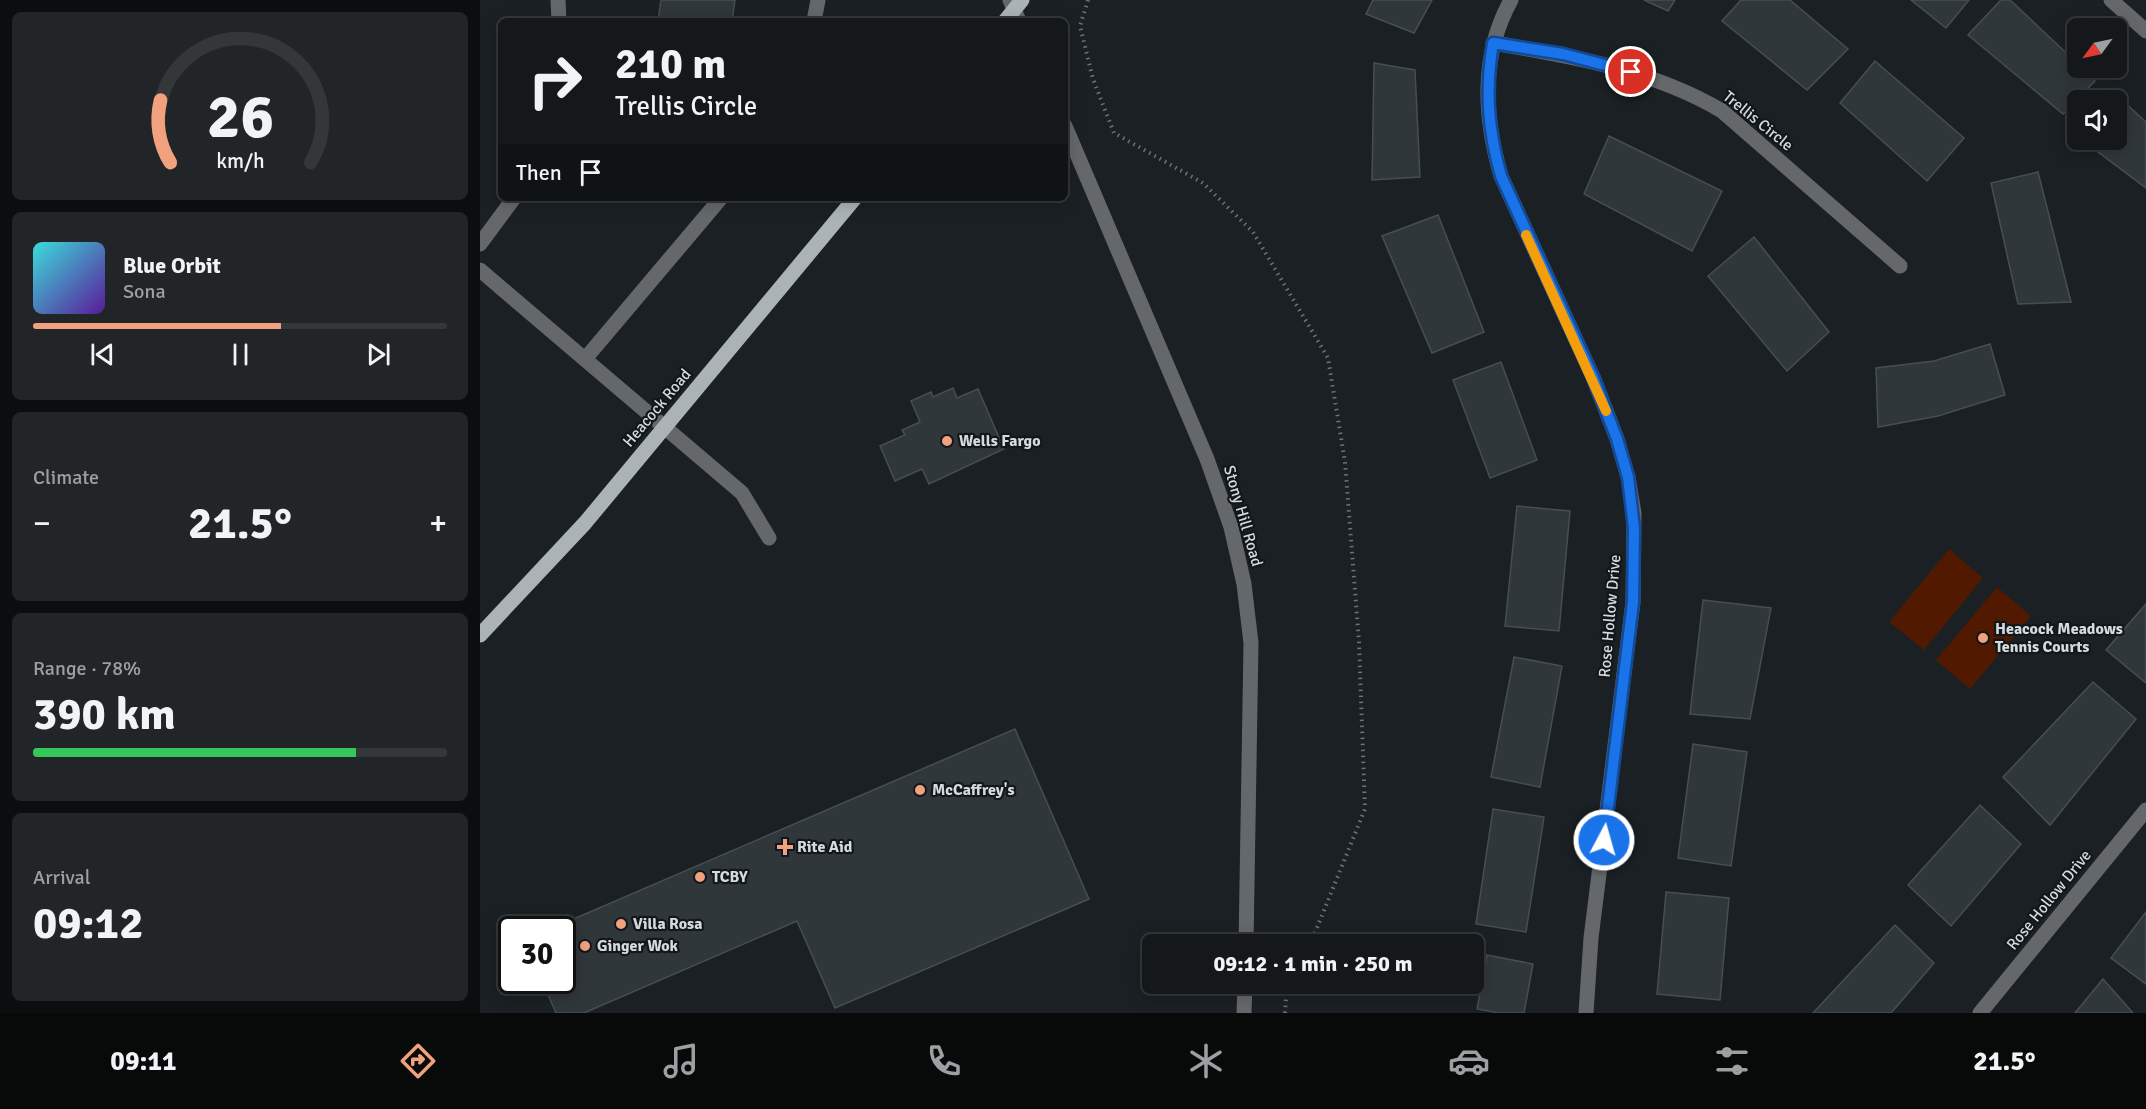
<!DOCTYPE html>
<html lang="en">
<head>
<meta charset="utf-8">
<style>
	:root { --surface:#14181a; --page:#212527; --text:#f1f3f6; --muted:#9da0a2; --line:#333739; --accent:#f1a17d }
	body { margin:0; font-family:Signika,sans-serif; background:var(--page); color:var(--text); height:100vh; display:flex; flex-direction:column; font-size:22px; white-space:nowrap }
	* { box-sizing:border-box; margin:0 }
	p { font-size:20px; color:var(--muted) }
	.icon { flex:none; width:33px; height:33px; fill:none; stroke:currentColor; stroke-width:2; stroke-linecap:round; stroke-linejoin:round }
	.map { position:relative; flex:1; overflow:hidden }
	.side { display:flex; flex-direction:column; gap:12px; padding:12px; background:#0b0d0e; width:480px }
	.side>* { flex:none }
	.guide { position:absolute; left:18px; top:18px; width:570px; height:183px; border-radius:9px; box-shadow:0 3px 15px #0003,0 0 0 2px var(--line); background:#14181a; color:var(--text); overflow:hidden }
	.needle { width:39px; rotate:237deg }
	.fabs { position:absolute; left:1587px; top:18px; display:grid; gap:12px }
	.fabs a { display:grid; place-items:center; width:60px; height:60px; border-radius:9px; background:var(--surface); box-shadow:0 3px 15px #0003,0 0 0 2px var(--line); font-size:30px }
	.speed { position:absolute; left:18px; top:916px; display:flex; gap:12px; font-size:30px; font-weight:700; text-align:center }
	.speed>* { display:grid; place-content:center; width:78px; height:78px; border-radius:50%; background:var(--surface); box-shadow:0 3px 15px #0003,0 0 0 2px var(--line); line-height:1 }
	.speed .limit { border:3px solid #111; border-radius:9px; background:#fff; color:#111 }
	.pin { position:absolute; display:grid; place-items:center; width:51px; height:51px; color:#fff; margin:-26px; border:3px solid #fff; border-radius:50%; box-shadow:0 2px 6px #0007 }
	.me { position:absolute; width:66px; margin:-33px; rotate:6deg; stroke-linejoin:round; filter:drop-shadow(0 0 4px #0008) }
	.turn { display:flex; align-items:center; gap:21px; height:126px; padding:0 18px; font-size:27px }
	.turn .icon { width:78px; height:78px; stroke-width:2.5 }
	.turn b { display:block; font-size:42px; line-height:51px }
	.then { display:flex; align-items:center; height:57px; padding:0 18px; background:#0003; gap:12px; font-size:22px }
	.big { font-size:45px; font-weight:700; line-height:1.1 }
	.side .card { flex:1; display:flex; flex-direction:column; justify-content:center; gap:9px; min-width:0; padding:0 21px; border-radius:9px; background:var(--page) }
	.side .dial { align-items:center; gap:0 }
	.dial svg { height:156px; overflow:visible; fill:none; stroke:var(--line); stroke-width:7; stroke-linecap:round; text-anchor:middle }
	.dial text { fill:var(--text); stroke:none }
	.song { display:flex; align-items:center; gap:18px }
	.cover { width:72px; height:72px; border-radius:9px; background:linear-gradient(135deg,hsl(180 70% 55%),hsl(270 70% 35%)) }
	.played { height:6px; border-radius:3px; background:linear-gradient(90deg,var(--accent) 60%,var(--line) 60%) }
	.keys { display:flex; justify-content:space-around; direction:ltr }
	.heat { display:flex; justify-content:space-between; align-items:center; font-size:33px; direction:ltr }
	.charge { height:9px; border-radius:4px; background:linear-gradient(90deg,#34c759 78%,var(--line) 0) }
	.trip { position:absolute; left:662px; top:934px; width:342px; height:60px; border-radius:9px; background:var(--surface); box-shadow:0 3px 15px #0003,0 0 0 2px var(--line); font-weight:700; line-height:60px; text-align:center }
	.dock { display:flex; height:96px; justify-content:space-around; align-items:center; background:#080a0a; color:var(--muted) }
	.dock .icon { width:42px; height:42px }
	.dock .current { color:var(--accent) }
	.dock b { font-size:27px; color:var(--text) }
	main { display:flex; flex:1; min-height:0 }
	.map>svg:first-child { display:block }
	.green { fill:#501900 }
	.building { fill:#30373a; stroke:#474e51; stroke-width:1.5 }
	.lines { fill:none; stroke-linecap:round; stroke-linejoin:round }
	.path { stroke:#6e7375; stroke-width:4; stroke-dasharray:1.5 4.5; stroke-linecap:butt }
	.minor { stroke:#65686a; stroke-width:15 }
	.major { stroke:#acb3b7; stroke-width:15 }
	.route-casing { stroke:#114b97; stroke-width:15 }
	.route { stroke:#1a73e8; stroke-width:10 }
	.slow { stroke:#f59e0b; stroke-width:10 }
	.poi-dot { fill:#f1a17d; stroke:#11171a; stroke-width:2 }
	.labels { text-anchor:middle; dominant-baseline:central; stroke-width:4.5; stroke-linejoin:round; paint-order:stroke }
	.street-label { font-size:16px; fill:#d6dadc; stroke:#11171a }
	.poi-label { font-size:16px; font-weight:bold; fill:#d6dadc; stroke:#11171a; text-anchor:start }
</style>
</head>
<body>
<main>
<section class="side">
<div class="card dial"><svg viewBox="0 0 100 80">
<path d="M14 69A42 42 0 1 1 86 69"/>
<path d="M14 69A42 42 0 0 1 9 37" stroke="#f1a17d"/>
<text x="50" y="56" font-size="32" font-weight="700">26</text>
<text x="50" y="72" font-size="11">km/h</text>
</svg></div>
<div class="card">
<div class="song"><i class="cover"></i><div><b>Blue Orbit</b><p>Sona</p></div></div>
<div class="played"></div>
<div class="keys"><svg class="icon" aria-label="previous" viewBox="0 0 24 24"><path d="M18 5L8 12l10 7zM5 5v14"/></svg><svg class="icon" aria-label="pause" viewBox="0 0 24 24"><path d="M8 5v14M16 5v14"/></svg><svg class="icon" aria-label="next" viewBox="0 0 24 24"><path d="M6 5l10 7-10 7zM19 5v14"/></svg></div>
</div>
<div class="card"><p>Climate</p>
<div class="heat"><a>−</a><b class="big">21.5°</b><a>+</a></div>
</div>
<div class="card"><p>Range · 78%</p><b class="big">390 km</b><div class="charge"></div></div>
<div class="card"><p>Arrival</p><b class="big">09:12</b></div>
</section>
<div class="map">
<svg width="1666" height="1013" viewBox="0 0 1666 1013">
	<rect width="100%" height="100%" fill="#1a2023"/>
	<!-- green -->
	<g class="green">
		<polygon points="1469,549 1503,578 1444,650 1409,622"/>
		<polygon points="1517,587 1551,616 1490,689 1456,660"/>
	</g>
	<!-- building -->
	<g class="building">
		<polygon points="181,0 255,0 252,21 178,21"/>
		<polygon points="893,0 952,0 934,33 886,14"/>
		<polygon points="1164,0 1195,0 1188,11"/>
		<polygon points="1261,0 1310,0 1368,49 1327,90 1242,21"/>
		<polygon points="1431,0 1489,0 1466,28"/>
		<polygon points="1521,0 1530,0 1598,64 1598,68 1601,68 1615,81 1583,114 1488,35"/>
		<polygon points="1395,61 1484,138 1447,181 1360,103"/>
		<polygon points="894,63 935,70 940,177 892,180"/>
		<polygon points="1642,100 1666,122 1666,188 1602,140 1636,140 1636,105"/>
		<polygon points="1129,136 1242,191 1212,251 1104,194"/>
		<polygon points="1558,172 1591,302 1538,304 1511,183"/>
		<polygon points="958,215 1004,332 952,353 902,236"/>
		<polygon points="1274,237 1349,332 1307,371 1228,276"/>
		<polygon points="1510,344 1525,395 1458,416 1398,427 1396,368 1454,361"/>
		<polygon points="1021,362 1057,460 1010,478 973,380"/>
		<polygon points="473,388 477,398 498,389 524,449 449,484 442,469 415,481 400,446 425,435 422,430 440,422 431,401 451,392 453,397"/>
		<polygon points="1037,506 1090,511 1079,631 1025,626"/>
		<polygon points="1223,600 1291,608 1270,719 1210,714"/>
		<polygon points="1666,604 1666,683 1626,650"/>
		<polygon points="1034,657 1082,666 1060,787 1011,777"/>
		<polygon points="1613,682 1656,719 1570,825 1523,777"/>
		<polygon points="535,729 609,899 355,1008 317,921 104,1013 76,1013 62,981 82,981 82,930 68,930"/>
		<polygon points="1213,744 1267,752 1251,866 1198,858"/>
		<polygon points="1500,805 1541,844 1471,926 1428,885"/>
		<polygon points="1013,809 1064,817 1046,932 996,924"/>
		<polygon points="1186,892 1249,898 1240,1000 1177,994"/>
		<polygon points="1666,912 1666,984 1631,958"/>
		<polygon points="1415,925 1454,963 1411,1013 1333,1013"/>
		<polygon points="1007,955 1053,964 1044,1013 1019,1013 997,1009"/>
		<polygon points="1623,979 1653,1013 1595,1013"/>
	</g>
	<g class="lines">
		<!-- path -->
		<g class="path">
			<polyline points="608,0 600,26 613,79 634,133 723,183 773,232 848,358 865,462 879,642 885,809 830,945"/>
			<polyline points="805,1013 806,998 812,984"/>
		</g>
		<!-- minor -->
		<g class="minor">
			<polyline points="78,0 79,21"/>
			<polyline points="530,0 539,21"/>
			<path d="M1031,0C1000,56 1004,117 1021,176L1113,377L1137,439L1148,477L1154,513L1153,602L1111,938L1106,1013"/>
			<polyline points="1631,0 1666,31"/>
			<polyline points="334,21 338,0"/>
			<path d="M1013,43C1092,56 1173,70 1242,111L1420,266"/>
			<polyline points="585,126 727,459 751,527 764,584 771,643 766,945"/>
			<polyline points="0,244 34,198"/>
			<polyline points="0,270 262,493 289,538"/>
			<polyline points="105,359 241,198"/>
			<polyline points="764,1013 765,984"/>
			<polyline points="1500,1013 1666,810"/>
		</g>
		<!-- major -->
		<g class="major">
			<polyline points="525,21 542,0"/>
			<polyline points="0,635 105,523 375,198"/>
		</g>
	</g>
	<g class="lines">
		<!-- route casing -->
		<g class="route-casing">
			<path id="route" d="M1124,840L1153,602L1154,528L1148,477L1137,439L1113,377L1021,176C1008,130 1005,90 1013,43L1083,54L1151,72"/>
		</g>
		<!-- route -->
		<use href="#route" class="route"/>
		<!-- slow -->
		<polyline class="slow" points="1046,235 1126,411"/>
	</g>
	<!-- markers -->
	<g class="poi-dot">
		<circle cx="467" cy="441" r="6"/>
		<circle cx="1503" cy="638" r="6"/>
		<circle cx="440" cy="790" r="6"/>
		<path d="M302 838h6v6h6v6h-6v6h-6v-6h-6v-6h6z"/>
		<circle cx="220" cy="877" r="6"/>
		<circle cx="141" cy="924" r="6"/>
		<circle cx="105" cy="946" r="6"/>
	</g>
	<g class="labels">
		<!-- street labels -->
		<g class="street-label">
			<text transform="translate(1278 121) rotate(39)">Trellis Circle</text>
			<text transform="translate(177 408) rotate(-50)">Heacock Road</text>
			<text transform="translate(763 516) rotate(74)">Stony Hill Road</text>
			<text transform="translate(1130 616) rotate(-85)">Rose Hollow Drive</text>
			<text transform="translate(1569 900) rotate(-51)">Rose Hollow Drive</text>
		</g>
		<!-- poi labels -->
		<g class="poi-label">
			<text x="479" y="441">Wells Fargo</text>
			<text x="1515" y="629">Heacock Meadows<tspan x="1515" dy="18">Tennis Courts</tspan></text>
			<text x="452" y="790">McCaffrey's</text>
			<text x="317" y="847">Rite Aid</text>
			<text x="232" y="877">TCBY</text>
			<text x="153" y="924">Villa Rosa</text>
			<text x="117" y="946">Ginger Wok</text>
		</g>
	</g>
</svg>
<div class="fabs">
<a><svg class="needle" viewBox="-14 -14 28 28"><path d="M0-13l5 13h-10z" fill="#e53935"/><path d="M0 13l5-13h-10z" fill="#9da0a2"/></svg></a>
<a><svg class="icon" aria-label="sound" viewBox="0 0 24 24"><path d="M4 9h4l5-4v14l-5-4H4zM17 9q2 3 0 6"/></svg></a>
</div>
<div class="speed"><div class="limit">30</div></div>
<div class="pin" style="left:1151px;top:72px;background:#d93025"><svg class="icon" aria-label="arrive" viewBox="0 0 24 24"><path d="M6 21V4h12l-3 4 3 4H6"/></svg></div>
<svg class="me" style="left:1124px;top:840px" viewBox="-20 -20 40 40"><circle r="17" fill="#1a73e8" stroke="#fff" stroke-width="3"/><path d="M0-11L8 9 0 5-8 9z" fill="#fff"/></svg>
<div class="trip">09:12 · 1 min · 250 m</div>
<div class="guide">
<div class="turn"><svg class="icon" aria-label="right" viewBox="0 0 24 24"><path d="M7 20v-9h11M14 6l5 5-5 5"/></svg><div><b>210 m</b>Trellis Circle</div></div>
<div class="then">Then<svg class="icon" aria-label="arrive" viewBox="0 0 24 24"><path d="M6 21V4h12l-3 4 3 4H6"/></svg></div>
</div>
</div>
</main>
<nav class="dock">
<b>09:11</b>
<svg class="icon current" aria-label="directions" viewBox="0 0 24 24"><path d="M12 3l9 9-9 9-9-9zM9 14v-3h6M13 9l2 2-2 2"/></svg>
<svg class="icon" aria-label="music" viewBox="0 0 24 24"><path d="M9 18V5l10-2v13"/><circle cx="6" cy="18" r="3"/><circle cx="16" cy="16" r="3"/></svg>
<svg class="icon" aria-label="phone" viewBox="0 0 24 24"><path d="M5 4h4l2 5-3 2q2 4 5 5l2-3 5 2v4C11 20 4 13 5 4z"/></svg>
<svg class="icon" aria-label="climate" viewBox="0 0 24 24"><path d="M12 3v18M4 7l16 10M4 17L20 7"/></svg>
<svg class="icon" aria-label="car" viewBox="0 0 24 24"><path d="M5 17H2v-5l4-1 3-4h7l3 4 3 1v5h-3M9 17h6M6 11h13"/><circle cx="7" cy="17" r="2"/><circle cx="17" cy="17" r="2"/></svg>
<svg class="icon" aria-label="filters" viewBox="0 0 24 24"><path d="M4 7h16M4 17h16"/><circle cx="9" cy="7" r="2"/><circle cx="15" cy="17" r="2"/></svg>
<b>21.5°</b>
</nav>
</body>
</html>
